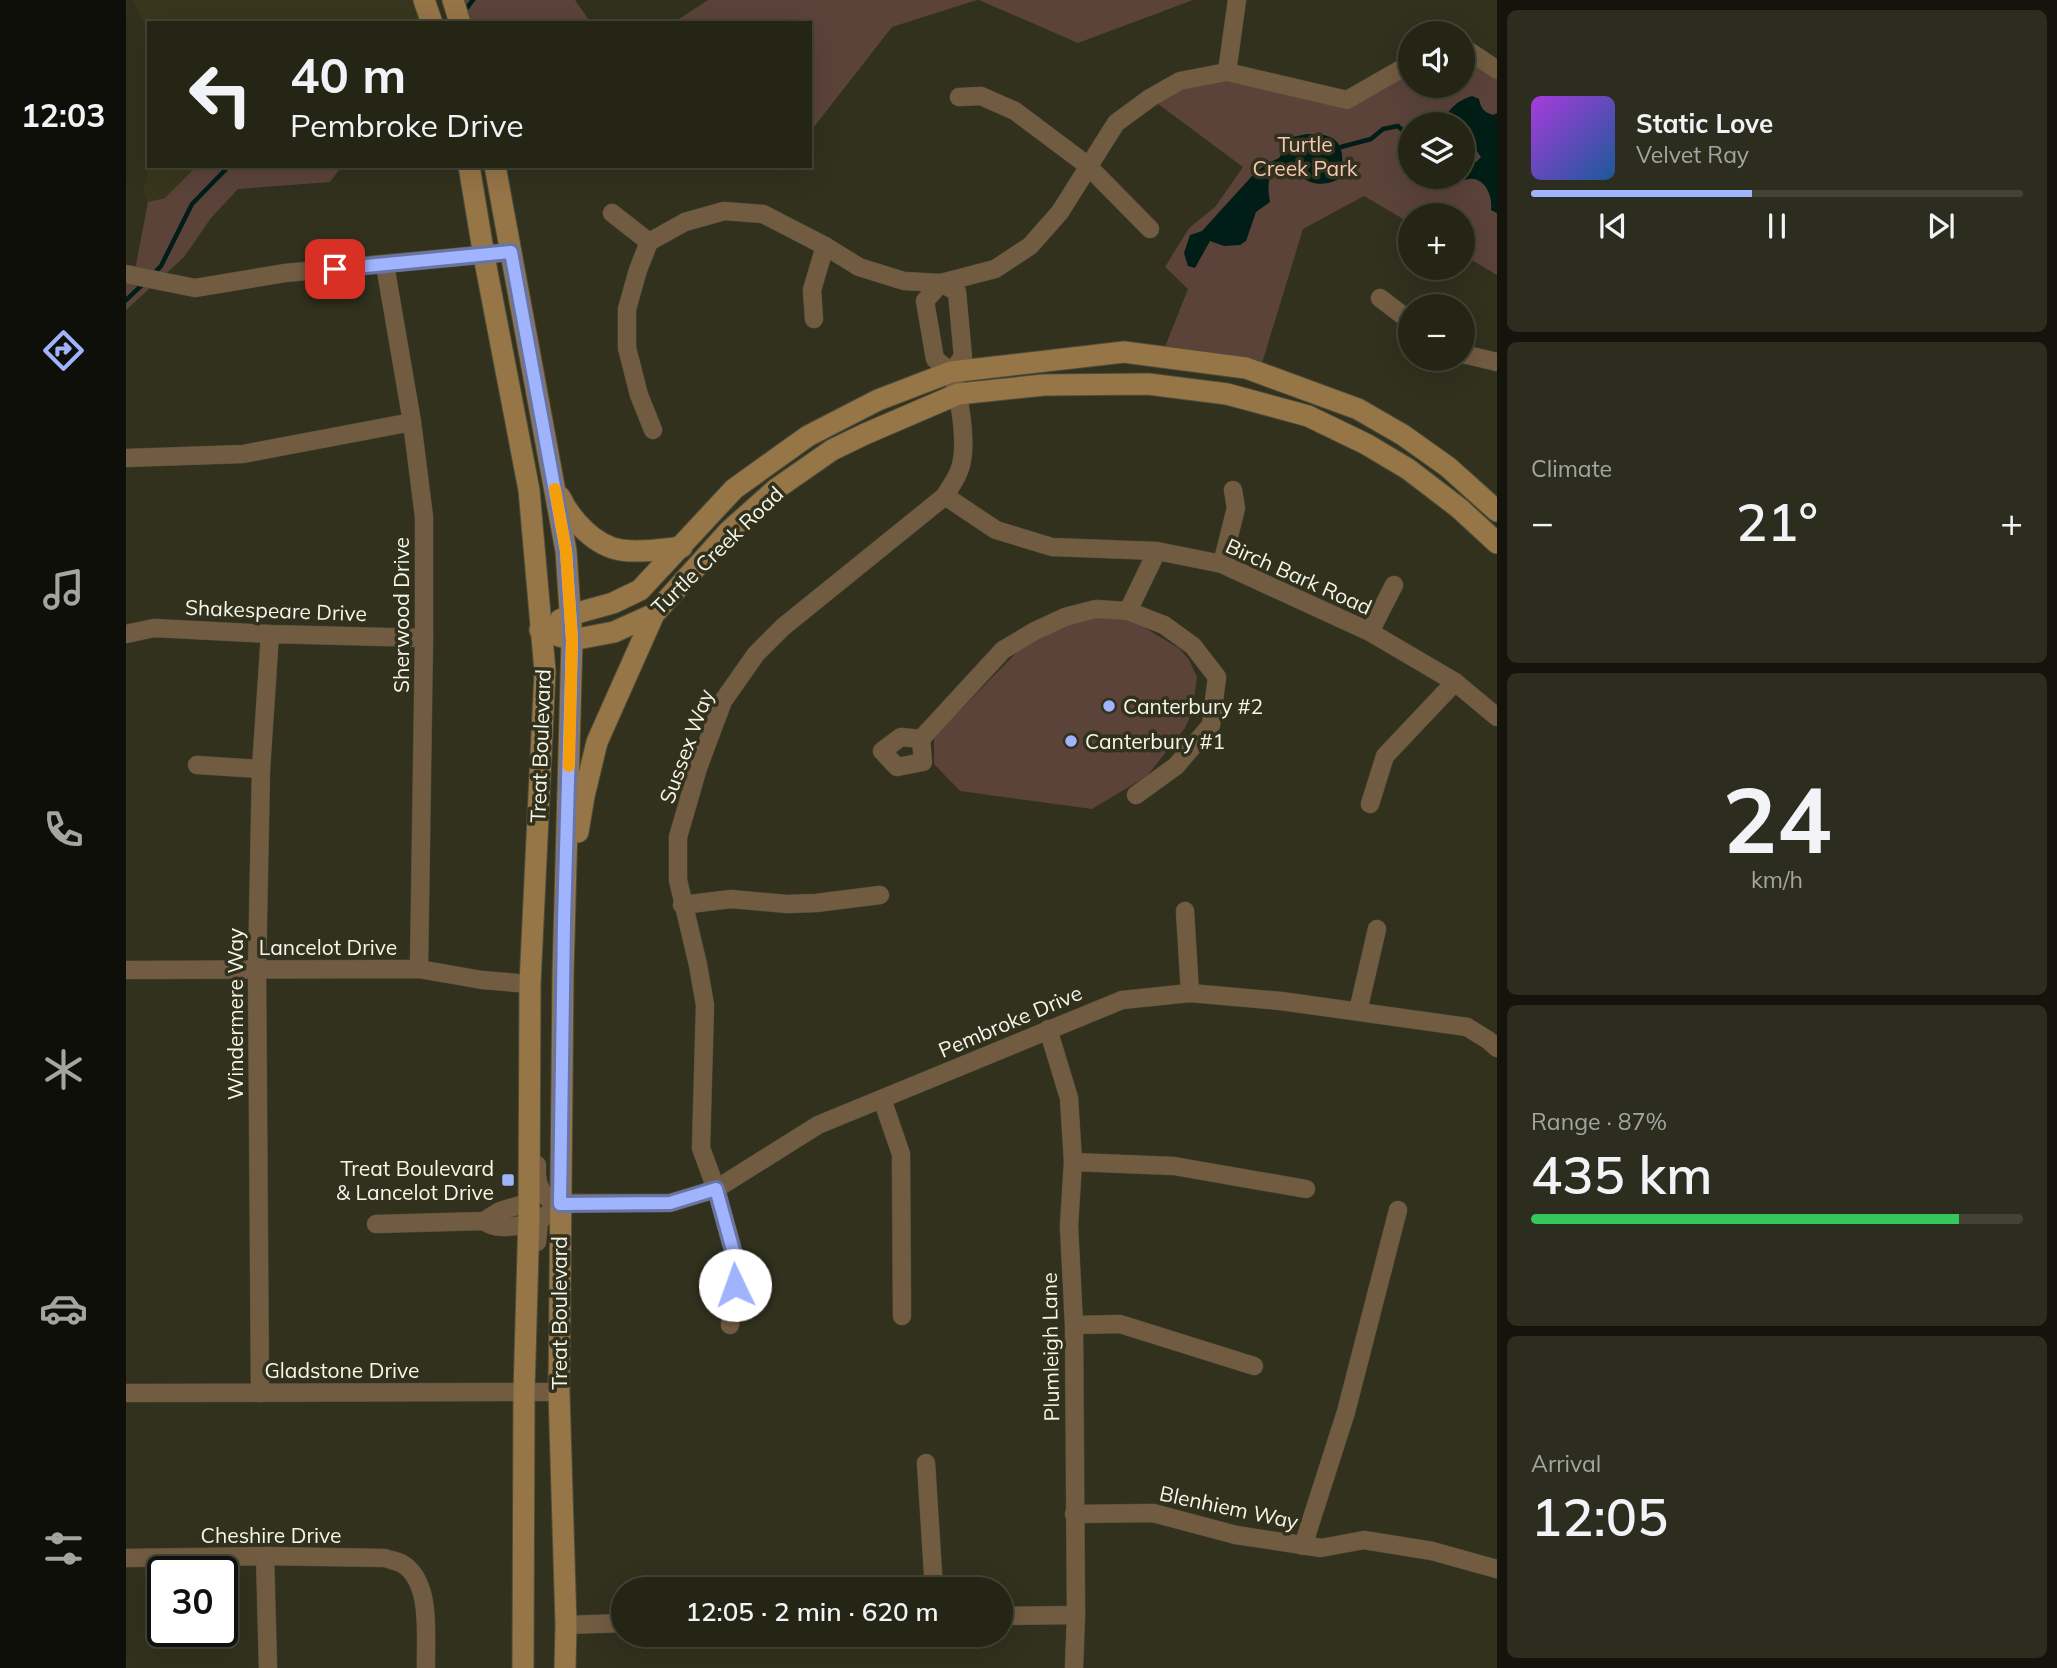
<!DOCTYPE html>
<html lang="en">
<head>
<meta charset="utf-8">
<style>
	:root { --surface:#252516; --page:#2d2d1f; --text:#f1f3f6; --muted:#a3a5a1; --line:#424235; --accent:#a0b3fd }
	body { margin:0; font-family:Mulish,sans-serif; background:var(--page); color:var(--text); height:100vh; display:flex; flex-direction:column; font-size:26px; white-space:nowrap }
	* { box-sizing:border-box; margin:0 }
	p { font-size:23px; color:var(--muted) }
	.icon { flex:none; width:38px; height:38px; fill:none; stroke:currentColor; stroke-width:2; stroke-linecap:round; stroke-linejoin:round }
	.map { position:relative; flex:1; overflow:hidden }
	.drawer { display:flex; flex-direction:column; gap:10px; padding:10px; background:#14140c; width:560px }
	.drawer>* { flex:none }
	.top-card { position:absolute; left:21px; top:21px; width:665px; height:147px; border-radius:0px; box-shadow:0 7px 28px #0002,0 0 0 2px var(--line); background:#252516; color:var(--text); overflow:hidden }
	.tools { position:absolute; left:1272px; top:21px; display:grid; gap:14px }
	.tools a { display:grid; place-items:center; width:77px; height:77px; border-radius:50%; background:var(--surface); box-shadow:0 7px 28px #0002,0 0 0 2px var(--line); font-size:35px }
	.speed { position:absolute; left:21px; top:1556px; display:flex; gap:14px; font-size:35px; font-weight:700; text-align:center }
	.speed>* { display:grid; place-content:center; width:91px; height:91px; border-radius:50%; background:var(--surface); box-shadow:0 7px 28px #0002,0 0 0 2px var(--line); line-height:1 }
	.speed .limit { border:4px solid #111; border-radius:10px; background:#fff; color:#111 }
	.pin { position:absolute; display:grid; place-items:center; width:60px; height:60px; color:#fff; margin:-30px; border-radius:14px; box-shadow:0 4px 10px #0006 }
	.me { position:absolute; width:77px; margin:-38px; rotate:357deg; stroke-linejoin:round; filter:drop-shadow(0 0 5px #0008) }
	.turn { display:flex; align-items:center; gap:24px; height:147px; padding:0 28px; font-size:32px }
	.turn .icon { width:91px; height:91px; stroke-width:2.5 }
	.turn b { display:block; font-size:49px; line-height:60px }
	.big { font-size:52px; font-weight:600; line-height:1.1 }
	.drawer .card { flex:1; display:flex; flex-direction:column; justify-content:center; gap:10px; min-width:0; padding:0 24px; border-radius:10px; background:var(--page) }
	.drawer .dial { align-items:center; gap:0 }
	.dial b { font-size:91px; line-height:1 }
	.song { display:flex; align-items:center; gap:21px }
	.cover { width:84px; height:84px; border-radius:10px; background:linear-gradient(135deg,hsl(280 70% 55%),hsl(210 70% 35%)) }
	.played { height:7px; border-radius:4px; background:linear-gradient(90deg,var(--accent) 45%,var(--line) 45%) }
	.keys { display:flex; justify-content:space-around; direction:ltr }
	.heat { display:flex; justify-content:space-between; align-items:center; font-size:38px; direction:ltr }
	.charge { height:10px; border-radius:5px; background:linear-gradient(90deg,#34c759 87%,var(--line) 0) }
	.trip { position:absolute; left:485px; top:1577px; width:402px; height:70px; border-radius:35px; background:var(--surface); box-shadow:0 7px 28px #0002,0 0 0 2px var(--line); font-weight:600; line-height:70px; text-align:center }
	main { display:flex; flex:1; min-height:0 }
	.tabs { display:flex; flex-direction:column; width:126px; justify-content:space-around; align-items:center; background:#0f0f09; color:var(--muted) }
	.tabs .icon { width:49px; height:49px }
	.tabs .selected { color:var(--accent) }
	.tabs b { font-size:32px; color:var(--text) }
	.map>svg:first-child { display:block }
	.built { fill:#38371d }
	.green { fill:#5b433a; fill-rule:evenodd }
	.water { fill:#001e17 }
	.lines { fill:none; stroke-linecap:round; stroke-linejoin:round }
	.stream { stroke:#001e17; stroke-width:4.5 }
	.street-casing { stroke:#4d4d3b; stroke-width:19 }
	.secondary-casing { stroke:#4d4d3b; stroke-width:23 }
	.street { stroke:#725c41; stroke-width:18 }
	.secondary { stroke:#967547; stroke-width:21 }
	.route-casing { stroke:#6874a4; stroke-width:18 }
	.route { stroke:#a0b3fd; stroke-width:12 }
	.slow { stroke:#f59e0b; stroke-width:12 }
	.poi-dot { fill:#a0b3fd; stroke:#31311e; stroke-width:2.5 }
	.labels { text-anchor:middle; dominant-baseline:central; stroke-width:7; stroke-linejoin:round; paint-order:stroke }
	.park-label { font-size:21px; fill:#f9c6b3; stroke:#31311e }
	.street-label { font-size:21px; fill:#f6f6ea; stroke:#31311e }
	.poi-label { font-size:21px; fill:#f6f6ea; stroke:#31311e; text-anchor:start }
</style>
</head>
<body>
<main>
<nav class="tabs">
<b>12:03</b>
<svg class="icon selected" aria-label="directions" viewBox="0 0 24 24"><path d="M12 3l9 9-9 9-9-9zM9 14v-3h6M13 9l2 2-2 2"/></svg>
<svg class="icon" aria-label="music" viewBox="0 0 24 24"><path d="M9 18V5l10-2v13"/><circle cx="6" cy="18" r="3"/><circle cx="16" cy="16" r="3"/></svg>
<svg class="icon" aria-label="phone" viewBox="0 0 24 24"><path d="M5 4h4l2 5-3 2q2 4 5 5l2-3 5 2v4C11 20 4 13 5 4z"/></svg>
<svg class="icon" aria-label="climate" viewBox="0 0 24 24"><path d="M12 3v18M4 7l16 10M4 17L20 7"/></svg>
<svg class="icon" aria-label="car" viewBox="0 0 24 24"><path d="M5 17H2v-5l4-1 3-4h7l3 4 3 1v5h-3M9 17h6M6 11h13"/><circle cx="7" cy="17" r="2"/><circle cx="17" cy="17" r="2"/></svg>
<svg class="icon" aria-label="filters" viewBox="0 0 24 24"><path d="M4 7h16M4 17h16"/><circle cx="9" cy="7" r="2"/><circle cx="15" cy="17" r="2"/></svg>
</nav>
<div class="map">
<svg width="1371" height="1668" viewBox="0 0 1371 1668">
	<rect width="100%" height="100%" fill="#31311e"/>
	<!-- built -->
	<g class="built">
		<polygon points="7,0 298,0 300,23 23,23 23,34"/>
		<polygon points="23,164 23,166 71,166 39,198 22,202 17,193"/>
	</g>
	<!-- green -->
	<g class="green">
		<polygon points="327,0 347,0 342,4 350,0 449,0 465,23 334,23"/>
		<polygon points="582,0 851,0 766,27 684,132 684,23 547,23"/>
		<polygon points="853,0 1067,0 952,43"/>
		<path d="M1337,52L1371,70V275L1337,255V215H1284V223L1238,196L1177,229L1133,373L1035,357L1062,289L1039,267L1063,228L1089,207L1117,167L1024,98L1101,72L1221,100L1284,64V86H1337ZM1284,124H1337V177H1284Z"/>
		<polygon points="71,166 216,166 204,182 112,189 85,218 58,257 0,310 0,282 8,275 22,202 39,198"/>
		<polygon points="963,617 999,618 1016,626 1054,649 1063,660 1071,677 1066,713 1059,728 1021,776 966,809 834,791 808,764 808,737 890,653 922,634"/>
	</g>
	<!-- water -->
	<g class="water">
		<path d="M1346,96L1353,99C1355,108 1357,112 1367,115L1371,113V213L1365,210C1367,198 1360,177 1343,179C1339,179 1335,182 1331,183L1319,177H1337V156L1342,161L1350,162L1355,157L1350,150L1340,149L1337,154V124H1315C1322,110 1330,101 1346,96Z"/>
		<path d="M1181,134C1198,134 1213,135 1216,154C1217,164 1217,170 1211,180C1185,191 1176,176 1156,163C1141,178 1141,182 1144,202L1130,212L1120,241L1114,245L1098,246L1084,241L1069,268L1062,266L1058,253L1064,235L1076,231L1126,176L1140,164L1153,158L1166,137Z"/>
	</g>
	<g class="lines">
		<!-- stream -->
		<g class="stream">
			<polyline points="337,13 347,0"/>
			<polyline points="1215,147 1245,139 1257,129 1272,126 1284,138"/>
			<polyline points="26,275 35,266 66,204 103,166"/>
			<polyline points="0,300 17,284"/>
		</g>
		<!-- street casing -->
		<g class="street-casing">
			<g id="street">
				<polyline points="1337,52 1343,51 1371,70"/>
				<polyline points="1101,72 1111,0"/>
				<polyline points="833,97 855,96 889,111 961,165 1024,229"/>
				<polyline points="486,213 523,242"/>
				<polyline points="259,265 286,422 298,517 298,638 293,969"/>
				<polyline points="0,274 69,288 159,273 385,252"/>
				<polygon points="815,283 831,292 837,357 825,372 809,359 799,301"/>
				<polyline points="1254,298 1284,321"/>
				<polyline points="688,319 686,290 699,246"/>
				<polyline points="1337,354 1371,362"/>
				<polyline points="527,430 513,395 501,348 501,309 512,270 523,242 559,222 598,211 637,214 699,246 733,267 778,281 815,283 869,269 904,246 934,212 990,123 1024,98 1054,81 1101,72 1221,100 1284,64"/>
				<polyline points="0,458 117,454 286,422"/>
				<polyline points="819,496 870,530 926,547 1031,551 1096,564 1244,632 1329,682 1371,717"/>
				<polyline points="1096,564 1110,508 1107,490"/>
				<polyline points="1002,611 1031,551"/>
				<polyline points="1244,632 1268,585"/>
				<polyline points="0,634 28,628 144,634 298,638"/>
				<polyline points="795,739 775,737 756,751 771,767 797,762 795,739 877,650 909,631 939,617 970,609 1002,611 1038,625 1067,646 1091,677 1085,725 1050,766 1010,795"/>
				<polyline points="71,765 135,769"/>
				<polyline points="1244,804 1259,756 1329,682"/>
				<polyline points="556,905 605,899 661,904 690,903 754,895"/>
				<polyline points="1059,911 1064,993"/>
				<polyline points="0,970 293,969 356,980 404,984"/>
				<polyline points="1232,1011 1251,929"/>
				<polyline points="922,1029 943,1098 947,1162 943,1226 948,1325 950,1615 948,1668"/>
				<polyline points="756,1099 775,1154 776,1316"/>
				<polyline points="947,1162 1048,1166 1180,1189"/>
				<path d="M411,1165C410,1182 413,1193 428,1203H544L590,1189L692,1125L996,1000L1064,993L1155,1001L1341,1027L1362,1040L1371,1048"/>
				<polyline points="358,1221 374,1211 404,1202"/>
				<path d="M250,1224L358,1221C371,1231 388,1226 403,1224"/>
				<polyline points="411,1242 413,1221 434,1204"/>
				<path d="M604,1325L611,1265L590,1189L575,1148L579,1005L572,965L552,880V837L572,768L597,701L630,654L657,627L819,496C823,488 830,480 833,471C842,450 835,404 828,382"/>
				<polyline points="948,1325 994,1324 1128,1366"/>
				<polyline points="0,1393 433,1392"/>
				<polyline points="134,1393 131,970 135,769 144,634"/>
				<polyline points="800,1463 808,1589"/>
				<polyline points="948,1514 1027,1513 1110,1535 1195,1548 1238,1540 1306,1551 1371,1569"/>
				<polyline points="1177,1546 1220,1412 1272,1210"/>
				<polyline points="139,1556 142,1668"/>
				<path d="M0,1558L139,1556L259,1558C264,1560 270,1561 275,1563C307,1581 299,1637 300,1668"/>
				<polyline points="875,1616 950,1615"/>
				<polyline points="440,1625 497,1623"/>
			</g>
		</g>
		<!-- secondary casing -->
		<g class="secondary-casing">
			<g id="secondary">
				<polyline points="298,0 306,23"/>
				<polyline points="327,0 334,23"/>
				<polyline points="343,166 358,256 403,490 419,671 404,984 403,1216 398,1392 397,1668"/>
				<polyline points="369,166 440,551 446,640 437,974 433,1392 440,1625 439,1668"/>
				<path d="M434,497C445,520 469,546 495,550C515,553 537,549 556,547"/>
				<polyline points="434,620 444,615 487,603 514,590 608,489 682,436 752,400 825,372 998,352 1120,368 1232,409 1277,435 1322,467 1371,511"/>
				<polyline points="414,630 446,640 488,632 528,614 603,531 650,489 706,450 739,434 832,394 918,385 1022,384 1101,394 1182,416 1240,444 1282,469 1333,508 1371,543"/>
				<polyline points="452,832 458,796 471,742 528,614"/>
			</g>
		</g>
		<!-- street -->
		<use href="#street" class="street"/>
		<!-- secondary -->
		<use href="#secondary" class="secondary"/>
	</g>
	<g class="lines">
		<!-- route casing -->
		<g class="route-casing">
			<polyline id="route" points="209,269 385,252 440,551 446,640 438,921 434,1204 544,1203 590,1189 611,1265 609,1285"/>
		</g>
		<!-- route -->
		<use href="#route" class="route"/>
		<!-- slow -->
		<polyline class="slow" points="429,489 440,551 446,640 443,766"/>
	</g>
	<!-- markers -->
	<g class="poi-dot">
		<circle cx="983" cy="706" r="7"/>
		<circle cx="945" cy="741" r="7"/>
		<rect x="375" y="1173" width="14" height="14" rx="3.5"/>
	</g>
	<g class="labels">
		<!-- park labels -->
		<g class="park-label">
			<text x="1179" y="144">Turtle<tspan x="1179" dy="24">Creek Park</tspan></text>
		</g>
		<!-- street labels -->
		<g class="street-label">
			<text transform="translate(591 550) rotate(-44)">Turtle Creek Road</text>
			<text transform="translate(1173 576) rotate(24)">Birch Bark Road</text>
			<text transform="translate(150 610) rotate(2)">Shakespeare Drive</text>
			<text transform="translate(275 615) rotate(-90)">Sherwood Drive</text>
			<text transform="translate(414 746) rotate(-88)">Treat Boulevard</text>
			<text transform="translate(560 746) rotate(-70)">Sussex Way</text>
			<text x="202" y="947">Lancelot Drive</text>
			<text transform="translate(109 1014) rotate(-90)">Windermere Way</text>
			<text transform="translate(884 1021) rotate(-23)">Pembroke Drive</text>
			<text transform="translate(433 1313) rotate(-90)">Treat Boulevard</text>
			<text transform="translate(924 1347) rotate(-91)">Plumleigh Lane</text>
			<text x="216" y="1370">Gladstone Drive</text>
			<text transform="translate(1103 1507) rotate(12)">Blenhiem Way</text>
			<text x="145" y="1535">Cheshire Drive</text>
		</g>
		<!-- poi labels -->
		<g class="poi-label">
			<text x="997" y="706">Canterbury #2</text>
			<text x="959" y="741">Canterbury #1</text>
			<text x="368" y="1168" text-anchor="end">Treat Boulevard<tspan x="368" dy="24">&amp; Lancelot Drive</tspan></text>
		</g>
	</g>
</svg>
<div class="tools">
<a><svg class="icon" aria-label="sound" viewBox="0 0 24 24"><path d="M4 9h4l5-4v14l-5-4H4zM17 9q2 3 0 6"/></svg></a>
<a><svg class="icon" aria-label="layers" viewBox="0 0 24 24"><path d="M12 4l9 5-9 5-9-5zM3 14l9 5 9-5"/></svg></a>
<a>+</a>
<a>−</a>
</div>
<div class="speed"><div class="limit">30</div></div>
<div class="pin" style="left:209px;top:269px;background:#d93025"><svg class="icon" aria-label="arrive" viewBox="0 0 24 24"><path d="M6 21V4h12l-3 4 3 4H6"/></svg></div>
<svg class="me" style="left:609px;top:1285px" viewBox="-20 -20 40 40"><circle r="19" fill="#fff"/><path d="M0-13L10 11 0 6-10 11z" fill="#a0b3fd"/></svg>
<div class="trip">12:05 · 2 min · 620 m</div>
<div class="top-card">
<div class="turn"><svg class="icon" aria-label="left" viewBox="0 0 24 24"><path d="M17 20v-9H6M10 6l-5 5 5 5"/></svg><div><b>40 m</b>Pembroke Drive</div></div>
</div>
</div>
<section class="drawer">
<div class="card">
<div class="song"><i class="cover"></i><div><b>Static Love</b><p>Velvet Ray</p></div></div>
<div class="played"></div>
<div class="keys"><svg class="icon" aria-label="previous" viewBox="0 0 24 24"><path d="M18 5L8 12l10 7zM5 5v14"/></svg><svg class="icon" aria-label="pause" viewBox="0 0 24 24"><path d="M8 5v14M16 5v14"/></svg><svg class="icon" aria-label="next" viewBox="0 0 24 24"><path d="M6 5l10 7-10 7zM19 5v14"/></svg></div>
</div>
<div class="card"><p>Climate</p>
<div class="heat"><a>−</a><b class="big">21°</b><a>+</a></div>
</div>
<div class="card dial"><b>24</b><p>km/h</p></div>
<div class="card"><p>Range · 87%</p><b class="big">435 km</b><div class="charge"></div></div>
<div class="card"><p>Arrival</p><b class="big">12:05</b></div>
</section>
</main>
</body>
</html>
